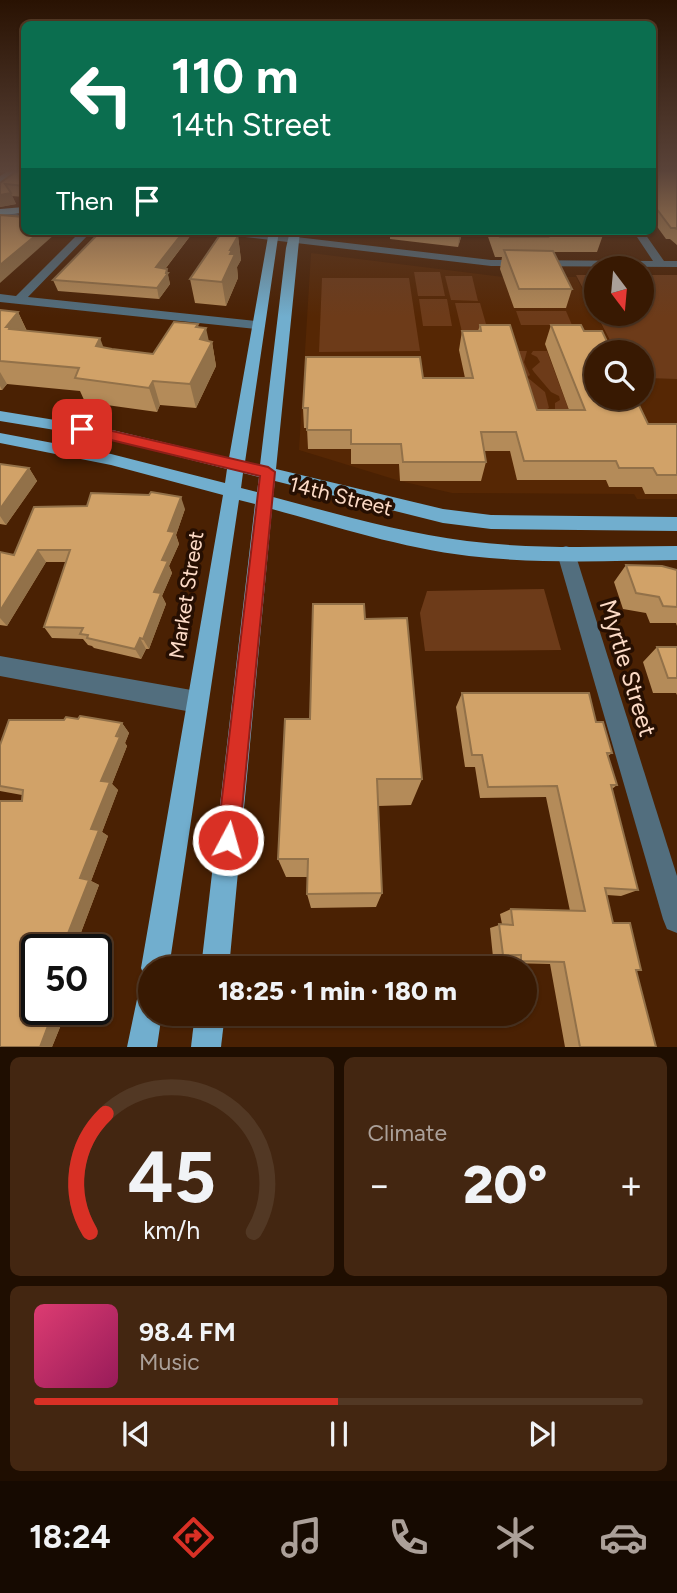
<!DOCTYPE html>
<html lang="en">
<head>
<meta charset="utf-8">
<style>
	:root { --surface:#381902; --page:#432611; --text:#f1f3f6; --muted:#aba099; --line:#523824; --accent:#d93025 }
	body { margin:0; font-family:Figtree,sans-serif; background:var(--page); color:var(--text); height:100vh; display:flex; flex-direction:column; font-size:26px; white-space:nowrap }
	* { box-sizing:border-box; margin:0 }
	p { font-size:23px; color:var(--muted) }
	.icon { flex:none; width:38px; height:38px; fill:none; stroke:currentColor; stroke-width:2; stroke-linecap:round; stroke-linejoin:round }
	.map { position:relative; height:1047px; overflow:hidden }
	.sheet { display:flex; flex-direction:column; gap:10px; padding:10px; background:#1f0e01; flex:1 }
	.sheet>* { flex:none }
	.guide { position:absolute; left:21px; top:21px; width:635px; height:214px; border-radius:10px; box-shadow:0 2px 5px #0004,0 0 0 2px var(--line); background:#0b6e4f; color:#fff; overflow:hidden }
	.needle { width:46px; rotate:164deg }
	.fabs { position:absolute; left:584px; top:256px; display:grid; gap:14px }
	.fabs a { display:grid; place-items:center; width:70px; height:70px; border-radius:50%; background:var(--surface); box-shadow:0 2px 5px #0004,0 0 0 2px var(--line); font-size:35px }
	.speed { position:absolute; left:21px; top:934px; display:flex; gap:14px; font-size:35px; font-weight:700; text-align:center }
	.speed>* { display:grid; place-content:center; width:91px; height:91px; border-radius:50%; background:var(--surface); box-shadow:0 2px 5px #0004,0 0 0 2px var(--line); line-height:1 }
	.speed .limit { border:4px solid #111; border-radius:10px; background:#fff; color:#111 }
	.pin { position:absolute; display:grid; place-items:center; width:60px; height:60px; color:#fff; margin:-30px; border-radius:14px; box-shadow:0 4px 10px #0006 }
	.me { position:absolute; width:77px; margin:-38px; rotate:6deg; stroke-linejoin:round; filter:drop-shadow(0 0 5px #0008) }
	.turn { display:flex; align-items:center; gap:24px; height:147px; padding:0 35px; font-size:32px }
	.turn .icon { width:91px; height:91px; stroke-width:2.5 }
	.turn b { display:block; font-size:49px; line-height:60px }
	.then { display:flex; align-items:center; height:66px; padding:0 35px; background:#0003; gap:14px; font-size:26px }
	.big { font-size:52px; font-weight:800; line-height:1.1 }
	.sheet .widget { flex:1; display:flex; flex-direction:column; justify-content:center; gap:10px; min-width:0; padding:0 24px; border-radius:10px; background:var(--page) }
	.sheet .dial { align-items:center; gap:0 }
	.dial svg { height:182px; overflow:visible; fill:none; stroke:var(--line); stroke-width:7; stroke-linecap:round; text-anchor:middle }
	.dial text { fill:var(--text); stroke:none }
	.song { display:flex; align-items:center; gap:21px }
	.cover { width:84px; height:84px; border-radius:10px; background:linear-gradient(135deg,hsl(340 70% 55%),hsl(330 70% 35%)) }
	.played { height:7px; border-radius:4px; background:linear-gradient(90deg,var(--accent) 50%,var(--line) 50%) }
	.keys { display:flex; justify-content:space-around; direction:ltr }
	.heat { display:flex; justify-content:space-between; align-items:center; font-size:38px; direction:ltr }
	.sheet .tiles { flex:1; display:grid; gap:10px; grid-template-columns:1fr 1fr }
	.widget:last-child { grid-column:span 2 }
	.trip { position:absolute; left:138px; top:956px; width:399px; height:70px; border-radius:35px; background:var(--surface); box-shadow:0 2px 5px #0004,0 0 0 2px var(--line); font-weight:800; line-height:70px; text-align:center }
	.tabs { display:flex; height:112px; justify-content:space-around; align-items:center; background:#160a01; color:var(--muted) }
	.tabs .icon { width:49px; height:49px }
	.tabs .on { color:var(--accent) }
	.tabs b { font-size:32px; color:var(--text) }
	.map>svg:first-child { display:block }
	.built { fill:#562704 }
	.green { fill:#6d3b19 }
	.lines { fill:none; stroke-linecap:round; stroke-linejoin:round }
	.minor { fill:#526e7e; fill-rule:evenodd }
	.major { fill:#71aece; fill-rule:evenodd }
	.wall { fill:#b48b59 }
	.shaded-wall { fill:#927149 }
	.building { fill:#d1a268; stroke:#927149; stroke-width:2 }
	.route { fill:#d93025; stroke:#8d1f18; stroke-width:2 }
	.labels { text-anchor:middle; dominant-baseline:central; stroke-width:7; stroke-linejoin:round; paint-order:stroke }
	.street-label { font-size:21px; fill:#fddbc7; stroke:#260f02 }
	.near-street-label { font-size:24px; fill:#fddbc7; stroke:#260f02 }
</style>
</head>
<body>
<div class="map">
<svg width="677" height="1047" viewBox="0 0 677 1047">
	<rect width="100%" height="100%" fill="#4a2103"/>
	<!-- built -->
	<polygon class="built" points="311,253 503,277 576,277 616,352 597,352 597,397 642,397 642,378 677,379 677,499 637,499 634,494 452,493 400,481 299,450"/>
	<!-- green -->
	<g class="green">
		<polygon points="414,272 440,272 445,296 418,296"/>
		<polygon points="576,275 597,275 597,313 642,313 642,275 677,275 677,379 642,378 642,352 616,352"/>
		<polygon points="445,276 472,276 478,301 451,300"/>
		<polygon points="322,278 409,278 420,351 319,352"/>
		<polygon points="419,299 447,299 452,326 423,326"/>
		<polygon points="455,303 480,303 488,331 462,332"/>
		<polygon points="516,311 566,311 572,325 521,325"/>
		<polygon points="507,351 527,351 524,362 530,375 527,377 545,392 549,408 538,414"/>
		<polygon points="533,351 547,351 574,424 555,411 555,403 560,400 559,396 551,392 534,372 532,369 540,362 537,357 531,354"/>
		<polygon points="544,589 561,650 425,651 420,613 427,591"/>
	</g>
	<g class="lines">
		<!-- minor -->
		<g class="minor">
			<polygon points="0,209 24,216 24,222 0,215"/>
			<polygon points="81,231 92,231 28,297 257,321 263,325 257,329 0,302 0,294 16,296"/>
			<polygon points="214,231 246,231 491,260 653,261 633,231 643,231 664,261 677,261 677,267 491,266 219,234"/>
			<polygon points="566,546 572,548 575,553 677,876 677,933 667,929 663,919 557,553 560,548"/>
			<polygon points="0,656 197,691 205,695 208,702 205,709 197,713 0,676"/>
		</g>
		<!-- major -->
		<g class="major">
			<polygon points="8,171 17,171 0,183 0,176"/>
			<polygon points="24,207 24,213 0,215 0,209"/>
			<path d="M269,231H279L245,462L260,465L286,248L290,231H300L276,469L443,509L491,515L677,517V531L491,529L443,523L275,481L273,497C337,514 402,533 467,541C537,550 607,546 677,546V560C608,561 538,564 469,556C402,548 337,527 272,509L229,968H201L255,504L239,500L169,968H150V980L145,978L141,968L223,495L111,465L0,443V433L111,454L225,483L227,469L104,438L0,421V411L104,428L229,458ZM243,473L259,477L257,492L241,488Z"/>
			<polygon points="150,981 150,1013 162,1013 157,1047 127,1047 140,985"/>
			<polygon points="195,1013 225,1013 221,1047 191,1047"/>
		</g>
	</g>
	<!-- wall -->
	<g class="wall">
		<polygon points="15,171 24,171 24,197 12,196 16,204 0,207 0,183 15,172"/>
		<polygon points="653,171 677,171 677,245 670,239 666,239 653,221"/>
		<polygon points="194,231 166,268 170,284 159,299 58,291 53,280"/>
		<polygon points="390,231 463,231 458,247 390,239"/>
		<polygon points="486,231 603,231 604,232 597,252 554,252 572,289 566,308 514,308 500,269 502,257 495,257"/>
		<polygon points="238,236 241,260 237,267 238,278 226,306 195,303 190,279"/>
		<polygon points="0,310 18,312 27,331 112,349 153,354 198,327 209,342 212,342 216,366 196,408 160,405 157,412 85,402 80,391 7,384 2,390 0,390"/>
		<polygon points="480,325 537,410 569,410 545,344 551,325 584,331 648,424 677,424 677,494 645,494 642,487 609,487 606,480 517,480 510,451 484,451 486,462 481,481 400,481 399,464 351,464 351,449 308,449 307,428 304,428 303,408 423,378 465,378 459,350 462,331 478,331"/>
		<polygon points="0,464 29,468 37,481 6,525 0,524"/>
		<polygon points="185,509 176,535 179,544 169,566 172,573 162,596 166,604 149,649 146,649 141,659 94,648 92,646 88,645 83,639 52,638 44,627 66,562 46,562 7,626 0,625 0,552 14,555"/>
		<polygon points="626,565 677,570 677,626 676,623 650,623 646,613 623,609 614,582"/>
		<polygon points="365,619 422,779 411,805 378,806 382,893 376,907 311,908 307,894 307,877 286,877 278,859 310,719"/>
		<polygon points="657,647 677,647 677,695 676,693 653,693 643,662"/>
		<polygon points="462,693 596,722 612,753 608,756 617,785 612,789 638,890 621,896 607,895 613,923 641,970 636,970 656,1047 565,1047 550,964 510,963 509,958 493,957 490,928 502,924 500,914 511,909 570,911 546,797 480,798 475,767 465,767 456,707"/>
		<polygon points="78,719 122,723 129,733 125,743 127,746 112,784 118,790 102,832 108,836 91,881 99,885 77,943 86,945 37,1010 67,1010 52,1047 0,1047 22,795 0,791 0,745"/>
	</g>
	<!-- shaded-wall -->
	<g class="shaded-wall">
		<polygon points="11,193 16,204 0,207 0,195"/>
		<polygon points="41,231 54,231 55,234 0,283 0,265"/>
		<polygon points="184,231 194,231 158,278 156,267"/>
		<polygon points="460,231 463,231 458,247"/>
		<polygon points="238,236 241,260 237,267 238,278 226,306 222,282 230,250"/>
		<polygon points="167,269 170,284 159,299 157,288"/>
		<polygon points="18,312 29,336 22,351 6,327"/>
		<polygon points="198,324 201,339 206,328 210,346 212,342 216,366 196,408 190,384 196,327"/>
		<polygon points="100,338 109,362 96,346"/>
		<polygon points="0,372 7,384 2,390 0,386"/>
		<polygon points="153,381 160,405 157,412 149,388"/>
		<polygon points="29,468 37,481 6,525 0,516 0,509"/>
		<polygon points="181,497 185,509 176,535 179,544 169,566 172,573 162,596 166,604 149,649 143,639 168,531"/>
		<polygon points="38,550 46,562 7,626 0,618 0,611"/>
		<polygon points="140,638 146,649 141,659 135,649"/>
		<polygon points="122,723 129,733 125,743 127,746 112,784 118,790 102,832 108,836 91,881 99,885 77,943 65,941 101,781"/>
		<polygon points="75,943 86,945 84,950 72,950"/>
		<polygon points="54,1010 67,1010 52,1047 40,1047"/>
	</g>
	<!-- building -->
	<g class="building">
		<polygon points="17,171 24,171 24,186 5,184 11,193 0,195 0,183"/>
		<polygon points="653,171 677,171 677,229 675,228 671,228 653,204"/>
		<polygon points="0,215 24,217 24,231 41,231 0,265"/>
		<polygon points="101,231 184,231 156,267 167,269 166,273 168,273 157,288 53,280"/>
		<polygon points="497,231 603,231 604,232 545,231 548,237 500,237"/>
		<polygon points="220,235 238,236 230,250 232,250 230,254 235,254 222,282 190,279"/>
		<polygon points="504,250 553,251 572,289 519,289"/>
		<polygon points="0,310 18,312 6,327 10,327 9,329 100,338 96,346 112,349 153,354 174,322 198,324 196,327 206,328 200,339 212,342 190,384 153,381 149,388 75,378 79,368 0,361"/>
		<polygon points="480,325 510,325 537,410 585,410 551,325 581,325 584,331 602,331 612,352 597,352 597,397 635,397 648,424 677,424 677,475 657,475 653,468 619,468 616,461 524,461 516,432 481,432 486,462 403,462 401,444 351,444 351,430 307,430 308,408 303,408 306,357 420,357 423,378 473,378 462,331 481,331"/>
		<polygon points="0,464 29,468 0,509"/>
		<polygon points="151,492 181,497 168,531 175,532 162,560 168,561 154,592 161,593 143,639 140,638 135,649 87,638 88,635 80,634 83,628 44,627 70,550 38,550 0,611 0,552 14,555 34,507 87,506 91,493 149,495"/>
		<polygon points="626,565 662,566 677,570 677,607 663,606 659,597 636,593"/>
		<polygon points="313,604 364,604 365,619 407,618 422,779 377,779 382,893 307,894 308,859 278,859 285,719 310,719"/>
		<polygon points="657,647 677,647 677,678 668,678"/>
		<polygon points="462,693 589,693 596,722 603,722 612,753 607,753 617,785 611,785 638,890 605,888 613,923 630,923 641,970 636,970 656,1047 580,1047 564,962 521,961 521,955 503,955 499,924 513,925 511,909 585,911 557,786 488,787 482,755 472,755"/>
		<polygon points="80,716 122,723 116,736 120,737 101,781 110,782 91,829 99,830 80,878 89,880 65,941 75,943 72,950 37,950 37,1010 54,1010 40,1047 0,1047 0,801 22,801 23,790 0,786 0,745 9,720 64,720 66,717 78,719"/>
	</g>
	<!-- sky -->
	<linearGradient id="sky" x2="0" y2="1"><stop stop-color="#291202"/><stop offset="0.54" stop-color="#5a4339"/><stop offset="1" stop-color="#5a4339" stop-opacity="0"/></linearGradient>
	<rect width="677" height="317" fill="url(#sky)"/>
	<!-- route -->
	<polygon class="route" points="82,424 268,467 275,472 239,840 236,848 228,852 220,848 217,840 260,476 78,432 76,429"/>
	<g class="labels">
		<!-- street labels -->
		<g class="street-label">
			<text transform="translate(341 496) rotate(14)">14th Street</text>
			<text transform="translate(186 595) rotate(-81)">Market Street</text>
		</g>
		<!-- near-street labels -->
		<g class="near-street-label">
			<text transform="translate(628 668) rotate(73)">Myrtle Street</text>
		</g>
	</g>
</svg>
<div class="fabs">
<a><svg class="needle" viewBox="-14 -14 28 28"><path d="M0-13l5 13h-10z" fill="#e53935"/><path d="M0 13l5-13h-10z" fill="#aba099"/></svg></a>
<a><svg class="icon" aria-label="search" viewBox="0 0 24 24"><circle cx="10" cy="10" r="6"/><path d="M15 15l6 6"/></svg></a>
</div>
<div class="speed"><div class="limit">50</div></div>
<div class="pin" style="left:82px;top:429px;background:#d93025"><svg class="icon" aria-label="arrive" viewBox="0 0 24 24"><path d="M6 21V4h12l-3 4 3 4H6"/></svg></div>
<svg class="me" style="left:228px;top:840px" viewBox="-20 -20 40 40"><circle r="17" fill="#d93025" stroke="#fff" stroke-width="3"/><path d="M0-11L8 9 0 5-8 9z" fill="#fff"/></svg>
<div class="trip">18:25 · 1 min · 180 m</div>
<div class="guide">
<div class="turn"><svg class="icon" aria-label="left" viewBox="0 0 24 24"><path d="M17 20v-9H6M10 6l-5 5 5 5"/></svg><div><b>110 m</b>14th Street</div></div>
<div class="then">Then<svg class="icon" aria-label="arrive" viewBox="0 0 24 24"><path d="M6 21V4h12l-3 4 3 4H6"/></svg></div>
</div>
</div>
<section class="sheet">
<div class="tiles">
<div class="widget dial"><svg viewBox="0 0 100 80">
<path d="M14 69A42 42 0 1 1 86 69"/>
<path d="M14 69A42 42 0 0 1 21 17" stroke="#d93025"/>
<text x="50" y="56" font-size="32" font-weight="700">45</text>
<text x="50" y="72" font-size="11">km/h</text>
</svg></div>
<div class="widget"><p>Climate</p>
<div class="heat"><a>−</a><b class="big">20°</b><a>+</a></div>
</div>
<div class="widget">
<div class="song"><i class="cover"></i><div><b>98.4 FM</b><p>Music</p></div></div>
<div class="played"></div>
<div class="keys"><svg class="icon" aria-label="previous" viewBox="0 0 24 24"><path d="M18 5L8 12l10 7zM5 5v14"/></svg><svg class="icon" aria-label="pause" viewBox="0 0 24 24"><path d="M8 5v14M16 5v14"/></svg><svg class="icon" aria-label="next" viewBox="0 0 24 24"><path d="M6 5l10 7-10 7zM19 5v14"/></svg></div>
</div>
</div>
</section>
<nav class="tabs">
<b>18:24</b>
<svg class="icon on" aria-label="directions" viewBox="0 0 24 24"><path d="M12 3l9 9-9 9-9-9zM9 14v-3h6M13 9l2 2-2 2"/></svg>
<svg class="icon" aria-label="music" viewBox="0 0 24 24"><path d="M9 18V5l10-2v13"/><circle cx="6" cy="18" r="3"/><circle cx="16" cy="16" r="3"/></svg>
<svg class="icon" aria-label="phone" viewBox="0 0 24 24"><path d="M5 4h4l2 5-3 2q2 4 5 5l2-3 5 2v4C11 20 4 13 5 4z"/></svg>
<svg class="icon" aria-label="climate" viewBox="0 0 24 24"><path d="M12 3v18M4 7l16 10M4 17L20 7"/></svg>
<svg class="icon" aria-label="car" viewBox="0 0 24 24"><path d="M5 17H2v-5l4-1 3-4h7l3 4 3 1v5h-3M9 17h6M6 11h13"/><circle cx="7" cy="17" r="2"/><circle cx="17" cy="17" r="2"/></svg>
</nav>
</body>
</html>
